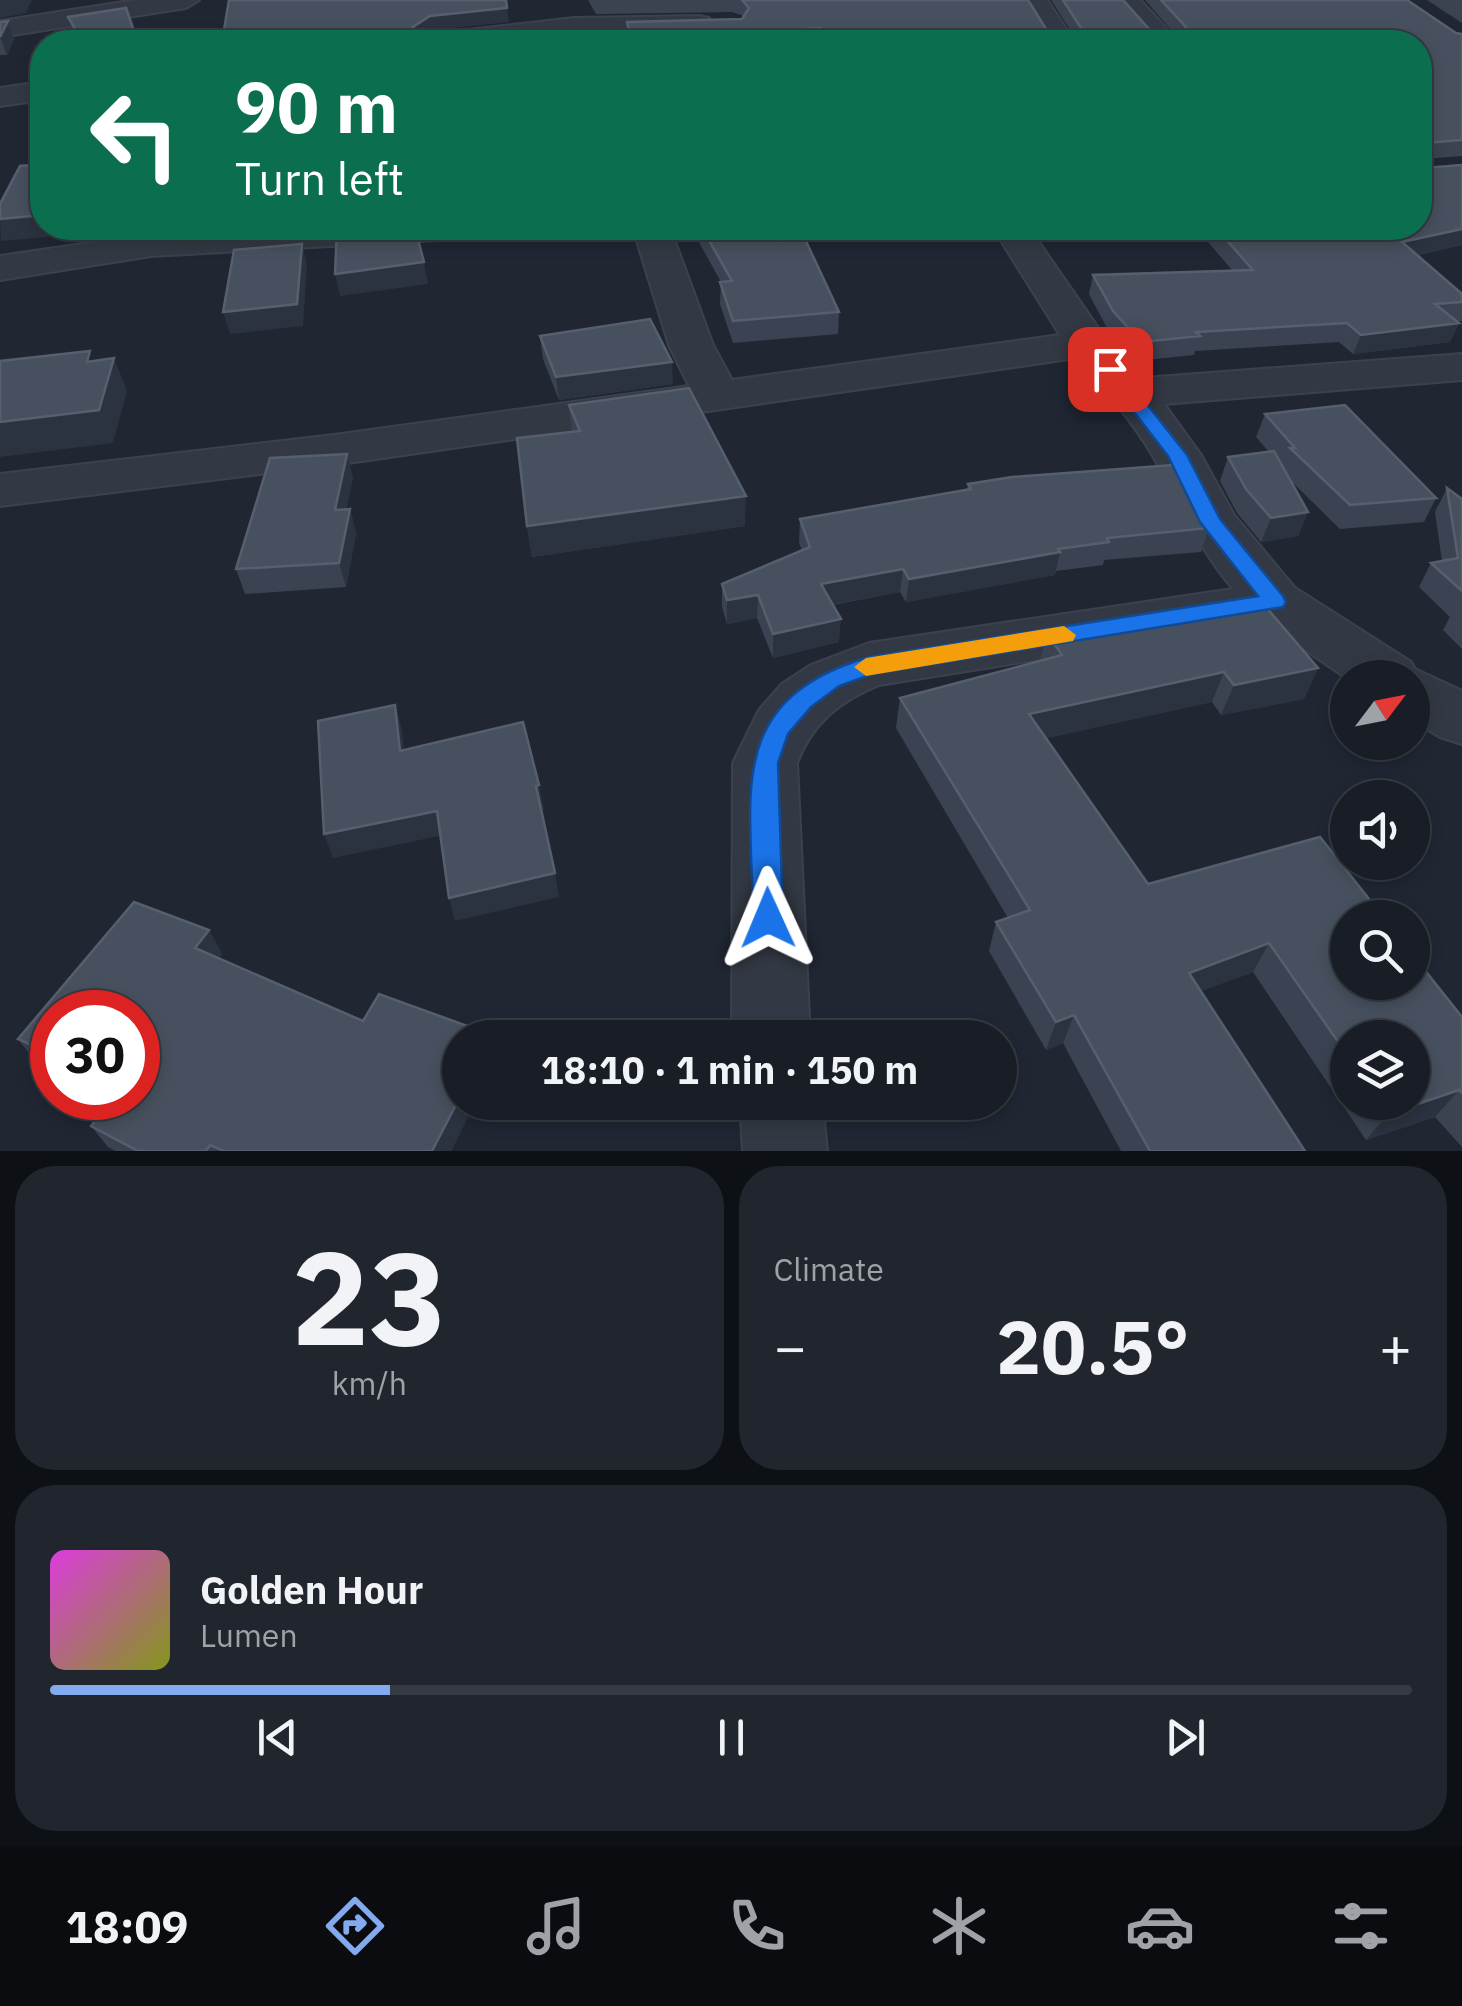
<!DOCTYPE html>
<html lang="en">
<head>
<meta charset="utf-8">
<style>
	:root { --surface:#181d26; --page:#21262e; --text:#f1f3f6; --muted:#9fa2a7; --line:#363b43; --accent:#83a9ef }
	body { margin:0; font-family:"IBM Plex Sans",sans-serif; background:var(--page); color:var(--text); height:100vh; display:flex; flex-direction:column; font-size:38px; white-space:nowrap }
	* { box-sizing:border-box; margin:0 }
	p { font-size:32px; color:var(--muted) }
	.icon { flex:none; width:55px; height:55px; fill:none; stroke:currentColor; stroke-width:2; stroke-linecap:round; stroke-linejoin:round }
	.map { position:relative; height:1151px; overflow:hidden }
	.details { display:flex; flex-direction:column; gap:15px; padding:15px; background:#0d1015; flex:1 }
	.details>* { flex:none }
	.guide { position:absolute; left:30px; top:30px; width:1402px; height:210px; border-radius:40px; box-shadow:0 5px 15px #0003,0 0 0 2px var(--line); background:#0b6e4f; color:#fff; overflow:hidden }
	.needle { width:65px; rotate:58deg }
	.fabs { position:absolute; left:1330px; top:660px; display:grid; gap:20px }
	.fabs a { display:grid; place-items:center; width:100px; height:100px; border-radius:50%; background:var(--surface); box-shadow:0 5px 15px #0003,0 0 0 2px var(--line); font-size:50px }
	.speed { position:absolute; left:30px; top:990px; display:flex; gap:20px; font-size:50px; font-weight:700; text-align:center }
	.speed>* { display:grid; place-content:center; width:130px; height:130px; border-radius:50%; background:var(--surface); box-shadow:0 5px 15px #0003,0 0 0 2px var(--line); line-height:1 }
	.speed .limit { border:15px solid #d22; background:#fff; color:#111 }
	.pin { position:absolute; display:grid; place-items:center; width:85px; height:85px; color:#fff; margin:-42px; border-radius:20px; box-shadow:0 5px 15px #0006 }
	.me { position:absolute; width:110px; margin:-55px; rotate:359deg; stroke-linejoin:round; filter:drop-shadow(0 0 8px #0008) }
	.turn { display:flex; align-items:center; gap:35px; height:210px; padding:0 40px; font-size:45px }
	.turn .icon { width:130px; height:130px; stroke-width:2.5 }
	.turn b { display:block; font-size:70px; line-height:85px }
	.big { font-size:75px; font-weight:800; line-height:1.1 }
	.details .card { flex:1; display:flex; flex-direction:column; justify-content:center; gap:15px; min-width:0; padding:0 35px; border-radius:40px; background:var(--page) }
	.details .dial { align-items:center; gap:0 }
	.dial b { font-size:130px; line-height:1 }
	.song { display:flex; align-items:center; gap:30px }
	.cover { width:120px; height:120px; border-radius:15px; background:linear-gradient(135deg,hsl(300 70% 55%),hsl(70 70% 35%)) }
	.played { height:10px; border-radius:5px; background:linear-gradient(90deg,var(--accent) 25%,var(--line) 25%) }
	.keys { display:flex; justify-content:space-around; direction:ltr }
	.heat { display:flex; justify-content:space-between; align-items:center; font-size:55px; direction:ltr }
	.details .tiles { flex:1; display:grid; gap:15px; grid-template-columns:1fr 1fr }
	.card:last-child { grid-column:span 2 }
	.trip { position:absolute; left:442px; top:1020px; width:575px; height:100px; border-radius:50px; background:var(--surface); box-shadow:0 5px 15px #0003,0 0 0 2px var(--line); font-weight:800; line-height:100px; text-align:center }
	.tab-bar { display:flex; height:160px; justify-content:space-around; align-items:center; background:#0a0c0f; color:var(--muted) }
	.tab-bar .icon { width:70px; height:70px }
	.tab-bar .on { color:var(--accent) }
	.tab-bar b { font-size:45px; color:var(--text) }
	.map>svg:first-child { display:block }
	.lines { fill:none; stroke-linecap:round; stroke-linejoin:round }
	.minor-casing { stroke:#3c424d; stroke-width:4 }
	.minor { fill:#333944; fill-rule:evenodd }
	.wall { fill:#3b4352; fill-rule:evenodd }
	.shaded-wall { fill:#2b3341 }
	.building { fill:#47505e; stroke:#575f6e; stroke-width:2.5 }
	.route { fill:#1a73e8; stroke:#114b97; stroke-width:2.5 }
	.slow { fill:#f59e0b }
</style>
</head>
<body>
<div class="map">
<svg width="1462" height="1151" viewBox="0 0 1462 1151">
	<rect width="100%" height="100%" fill="#202733"/>
	<g class="lines">
		<!-- minor casing -->
		<g class="minor-casing">
			<g id="minor">
				<polygon points="136,0 199,0 186,8 0,37 0,21"/>
				<polygon points="1021,0 1047,0 1075,42 1047,42"/>
				<polygon points="1113,0 1140,0 1179,42 1150,42"/>
				<polygon points="699,16 709,18 713,24 709,30 574,34 501,42 419,42 433,34 574,18"/>
				<polygon points="42,82 42,100 0,106 0,88"/>
				<polygon points="261,228 476,228 470,236 457,239 151,256 0,280 0,256 151,234"/>
				<path d="M633,228H670L713,345L732,380L1060,335L993,228H1029L1103,335L1144,378L1462,354V380L1164,404L1201,455L1234,515L1295,588L1411,662L1415,669L1462,691V744L1440,737L1412,720V678L1348,679L1266,623L879,685C840,701 812,723 797,763L810,1038H732L733,763L759,710L782,684L811,665L869,643L1233,589C1198,548 1179,502 1153,456C1132,420 1104,389 1076,358L334,465L0,506V474L334,435L689,386L669,345Z"/>
				<polygon points="740,1102 822,1102 827,1151 743,1151"/>
			</g>
		</g>
		<!-- minor -->
		<use href="#minor" class="minor"/>
	</g>
	<!-- wall -->
	<g class="wall">
		<polygon points="588,0 1028,0 1046,29 1071,31 1051,0 1123,0 1150,30 1172,31 1145,0 1407,0 1456,33 1462,34 1462,156 1424,159 1424,168 1462,165 1462,245 1418,255 1462,294 1462,321 1457,321 1459,323 1450,342 1353,354 1339,342 1195,351 1194,355 1136,361 1108,330 1089,294 1093,275 1232,270 1196,228 1420,228 1420,42 629,42 627,22 742,19 744,16 732,12 596,14"/>
		<polygon points="1427,0 1462,0 1462,23"/>
		<polygon points="68,17 138,42 80,42 72,30"/>
		<polygon points="8,21 14,39 7,55 0,55 0,22"/>
		<polygon points="691,228 773,228 782,241 839,312 838,334 733,343 720,304 721,282"/>
		<polygon points="932,228 995,228 994,236 939,241"/>
		<polygon points="1032,228 1074,228 1074,229 1036,232"/>
		<polygon points="540,336 673,384 559,400 543,359"/>
		<polygon points="569,405 745,526 532,557 527,526 572,432"/>
		<polygon points="1265,414 1436,498 1424,522 1340,529 1292,482 1308,512 1298,536 1261,542 1237,513 1220,481 1228,457 1269,452 1256,437"/>
		<polygon points="353,477 346,509 350,509 356,533 346,587 245,594 236,569"/>
		<polygon points="968,484 1209,528 1201,552 1104,560 1103,565 1056,571 1055,575 906,602 900,592 833,605 839,642 773,658 757,618 727,624 722,607 722,584 802,551 799,542 800,519 967,490"/>
		<polygon points="1447,488 1462,499 1462,649 1443,630 1450,617 1419,587 1431,563 1442,561 1435,512"/>
		<path d="M1047,633L1318,668L1304,699L1221,715L1212,702L1046,738L1148,884L1462,1017V1147L1435,1117L1366,1140L1253,972L1201,991L1305,1151H1121L1063,1043L1046,1050L989,951L996,922L1008,918L896,728L900,698L1040,661ZM1348,1038L1412,1102H1348Z"/>
		<polygon points="134,902 209,930 222,954 218,958 363,1021 379,994 492,1035 493,1038 460,1038 460,1102 475,1102 451,1151 115,1151 108,1147 91,1126 114,1098 138,1098 138,1012 52,1012 52,1069 36,1062 18,1039"/>
	</g>
	<!-- shaded-wall -->
	<g class="shaded-wall">
		<polygon points="0,0 32,0 26,13 0,18"/>
		<polygon points="507,8 509,22 433,30 415,41 413,27 430,16"/>
		<polygon points="8,21 14,39 7,55 0,37"/>
		<polygon points="42,215 42,228 60,228 57,236 1,241 0,219"/>
		<polygon points="1462,229 1462,245 1395,260 1402,242"/>
		<polygon points="302,244 307,265 303,326 230,334 223,312"/>
		<polygon points="424,262 428,284 340,296 335,274"/>
		<polygon points="1459,323 1450,342 1353,354 1361,335"/>
		<polygon points="114,358 127,391 113,443 0,457 0,422"/>
		<polygon points="672,362 673,384 559,400 556,377"/>
		<polygon points="347,454 353,477 342,534 335,510"/>
		<polygon points="746,496 745,526 532,557 527,526"/>
		<polygon points="350,509 356,533 346,587 339,563"/>
		<polygon points="1308,512 1298,536 1261,542 1271,518"/>
		<polygon points="1060,552 1055,575 906,602 909,579"/>
		<polygon points="903,569 900,592 819,607 821,584"/>
		<polygon points="758,595 757,618 727,624 727,600"/>
		<polygon points="841,619 839,642 773,658 773,634"/>
		<polygon points="1318,668 1304,699 1221,715 1234,685"/>
		<polygon points="1224,672 1212,702 1021,744 1029,714"/>
		<polygon points="395,705 402,730 407,775 400,751"/>
		<polygon points="539,785 544,809 540,810 536,786"/>
		<polygon points="437,811 444,835 333,858 324,834"/>
		<polygon points="555,873 559,897 455,921 449,898"/>
		<polygon points="209,930 222,954 208,972 195,948"/>
		<polygon points="1269,943 1253,972 1175,1001 1189,973"/>
		<polygon points="1074,1015 1063,1043 1046,1050 1056,1022"/>
		<polygon points="1459,1090 1435,1117 1366,1140 1388,1114"/>
		<polygon points="460,1097 460,1102 475,1102 451,1151 432,1151"/>
	</g>
	<!-- building -->
	<g class="building">
		<polygon points="229,0 506,0 507,8 430,16 413,27 417,32 511,30 513,42 222,42"/>
		<polygon points="742,0 1028,0 1046,29 1078,31 1081,28 1063,0 1123,0 1150,30 1183,31 1186,27 1161,0 1407,0 1456,33 1462,34 1462,140 1424,143 1424,168 1462,165 1462,229 1402,242 1462,294 1462,302 1435,304 1459,323 1361,335 1347,323 1196,332 1200,336 1141,342 1113,311 1093,275 1253,270 1216,228 1420,228 1420,42 895,42 886,33 828,36 821,28 741,33 742,42 647,42 647,30 629,31 627,22 742,19 749,8"/>
		<polygon points="126,8 138,42 83,42 68,17"/>
		<polygon points="8,21 0,37 0,22"/>
		<polygon points="42,164 42,215 0,219 0,204 20,166"/>
		<polygon points="337,228 415,228 424,262 335,274"/>
		<polygon points="702,228 773,228 782,241 805,239 839,312 733,321 720,282 732,281"/>
		<polygon points="302,244 297,304 223,312 234,250"/>
		<polygon points="650,319 672,362 556,377 540,336"/>
		<polygon points="90,351 87,362 114,358 99,410 0,422 0,361"/>
		<polygon points="689,388 746,496 527,526 517,438 580,431 569,405"/>
		<polygon points="1345,405 1436,498 1350,505 1290,448 1295,448 1265,414"/>
		<polygon points="1274,451 1308,512 1271,518 1246,489 1228,457"/>
		<polygon points="347,454 335,510 350,509 339,563 236,569 270,458"/>
		<polygon points="1173,465 1209,528 1107,538 1109,542 1058,549 1060,552 909,579 903,569 821,584 841,619 773,634 758,595 727,600 722,584 810,547 800,519 971,489 968,484 1012,477"/>
		<polygon points="1447,488 1462,499 1462,591 1431,563 1458,558"/>
		<polygon points="1260,600 1318,668 1234,685 1224,672 1029,714 1148,884 1320,837 1384,918 1348,918 1348,982 1412,982 1412,954 1462,1017 1462,1093 1459,1090 1388,1114 1380,1102 1412,1102 1412,1038 1348,1038 1348,1056 1269,943 1189,973 1305,1151 1150,1151 1074,1015 1056,1022 996,922 1030,910 900,698 1062,655 1047,633"/>
		<polygon points="395,705 400,751 523,722 539,785 536,786 555,873 449,898 437,811 324,834 318,721"/>
		<polygon points="134,902 209,930 195,948 363,1021 379,994 492,1035 490,1038 460,1038 460,1097 432,1151 224,1151 210,1145 206,1151 138,1151 91,1126 114,1098 138,1098 138,1012 52,1012 52,1054 18,1039"/>
	</g>
	<!-- route -->
	<path class="route" d="M1110,363L1116,365L1187,455L1220,519L1283,596L1286,602L1283,607L872,674L839,686L811,707L788,734L778,763L783,918L779,928L768,931L758,928L753,918C752,795 723,700 869,657L1258,596L1200,522L1168,456L1101,369Z"/>
	<!-- slow -->
	<polygon class="slow" points="1064,626 1076,635 1073,641 866,676 854,667 866,658"/>
</svg>
<div class="fabs">
<a><svg class="needle" viewBox="-14 -14 28 28"><path d="M0-13l5 13h-10z" fill="#e53935"/><path d="M0 13l5-13h-10z" fill="#9fa2a7"/></svg></a>
<a><svg class="icon" aria-label="sound" viewBox="0 0 24 24"><path d="M4 9h4l5-4v14l-5-4H4zM17 9q2 3 0 6"/></svg></a>
<a><svg class="icon" aria-label="search" viewBox="0 0 24 24"><circle cx="10" cy="10" r="6"/><path d="M15 15l6 6"/></svg></a>
<a><svg class="icon" aria-label="layers" viewBox="0 0 24 24"><path d="M12 4l9 5-9 5-9-5zM3 14l9 5 9-5"/></svg></a>
</div>
<div class="speed"><div class="limit">30</div></div>
<div class="pin" style="left:1110px;top:369px;background:#d93025"><svg class="icon" aria-label="arrive" viewBox="0 0 24 24"><path d="M6 21V4h12l-3 4 3 4H6"/></svg></div>
<svg class="me" style="left:768px;top:918px" viewBox="-20 -20 40 40"><path d="M0-17L14 15 0 8-14 15z" fill="#1a73e8" stroke="#fff" stroke-width="4"/></svg>
<div class="trip">18:10 · 1 min · 150 m</div>
<div class="guide">
<div class="turn"><svg class="icon" aria-label="left" viewBox="0 0 24 24"><path d="M17 20v-9H6M10 6l-5 5 5 5"/></svg><div><b>90 m</b>Turn left</div></div>
</div>
</div>
<section class="details">
<div class="tiles">
<div class="card dial"><b>23</b><p>km/h</p></div>
<div class="card"><p>Climate</p>
<div class="heat"><a>−</a><b class="big">20.5°</b><a>+</a></div>
</div>
<div class="card">
<div class="song"><i class="cover"></i><div><b>Golden Hour</b><p>Lumen</p></div></div>
<div class="played"></div>
<div class="keys"><svg class="icon" aria-label="previous" viewBox="0 0 24 24"><path d="M18 5L8 12l10 7zM5 5v14"/></svg><svg class="icon" aria-label="pause" viewBox="0 0 24 24"><path d="M8 5v14M16 5v14"/></svg><svg class="icon" aria-label="next" viewBox="0 0 24 24"><path d="M6 5l10 7-10 7zM19 5v14"/></svg></div>
</div>
</div>
</section>
<nav class="tab-bar">
<b>18:09</b>
<svg class="icon on" aria-label="directions" viewBox="0 0 24 24"><path d="M12 3l9 9-9 9-9-9zM9 14v-3h6M13 9l2 2-2 2"/></svg>
<svg class="icon" aria-label="music" viewBox="0 0 24 24"><path d="M9 18V5l10-2v13"/><circle cx="6" cy="18" r="3"/><circle cx="16" cy="16" r="3"/></svg>
<svg class="icon" aria-label="phone" viewBox="0 0 24 24"><path d="M5 4h4l2 5-3 2q2 4 5 5l2-3 5 2v4C11 20 4 13 5 4z"/></svg>
<svg class="icon" aria-label="climate" viewBox="0 0 24 24"><path d="M12 3v18M4 7l16 10M4 17L20 7"/></svg>
<svg class="icon" aria-label="car" viewBox="0 0 24 24"><path d="M5 17H2v-5l4-1 3-4h7l3 4 3 1v5h-3M9 17h6M6 11h13"/><circle cx="7" cy="17" r="2"/><circle cx="17" cy="17" r="2"/></svg>
<svg class="icon" aria-label="filters" viewBox="0 0 24 24"><path d="M4 7h16M4 17h16"/><circle cx="9" cy="7" r="2"/><circle cx="15" cy="17" r="2"/></svg>
</nav>
</body>
</html>
